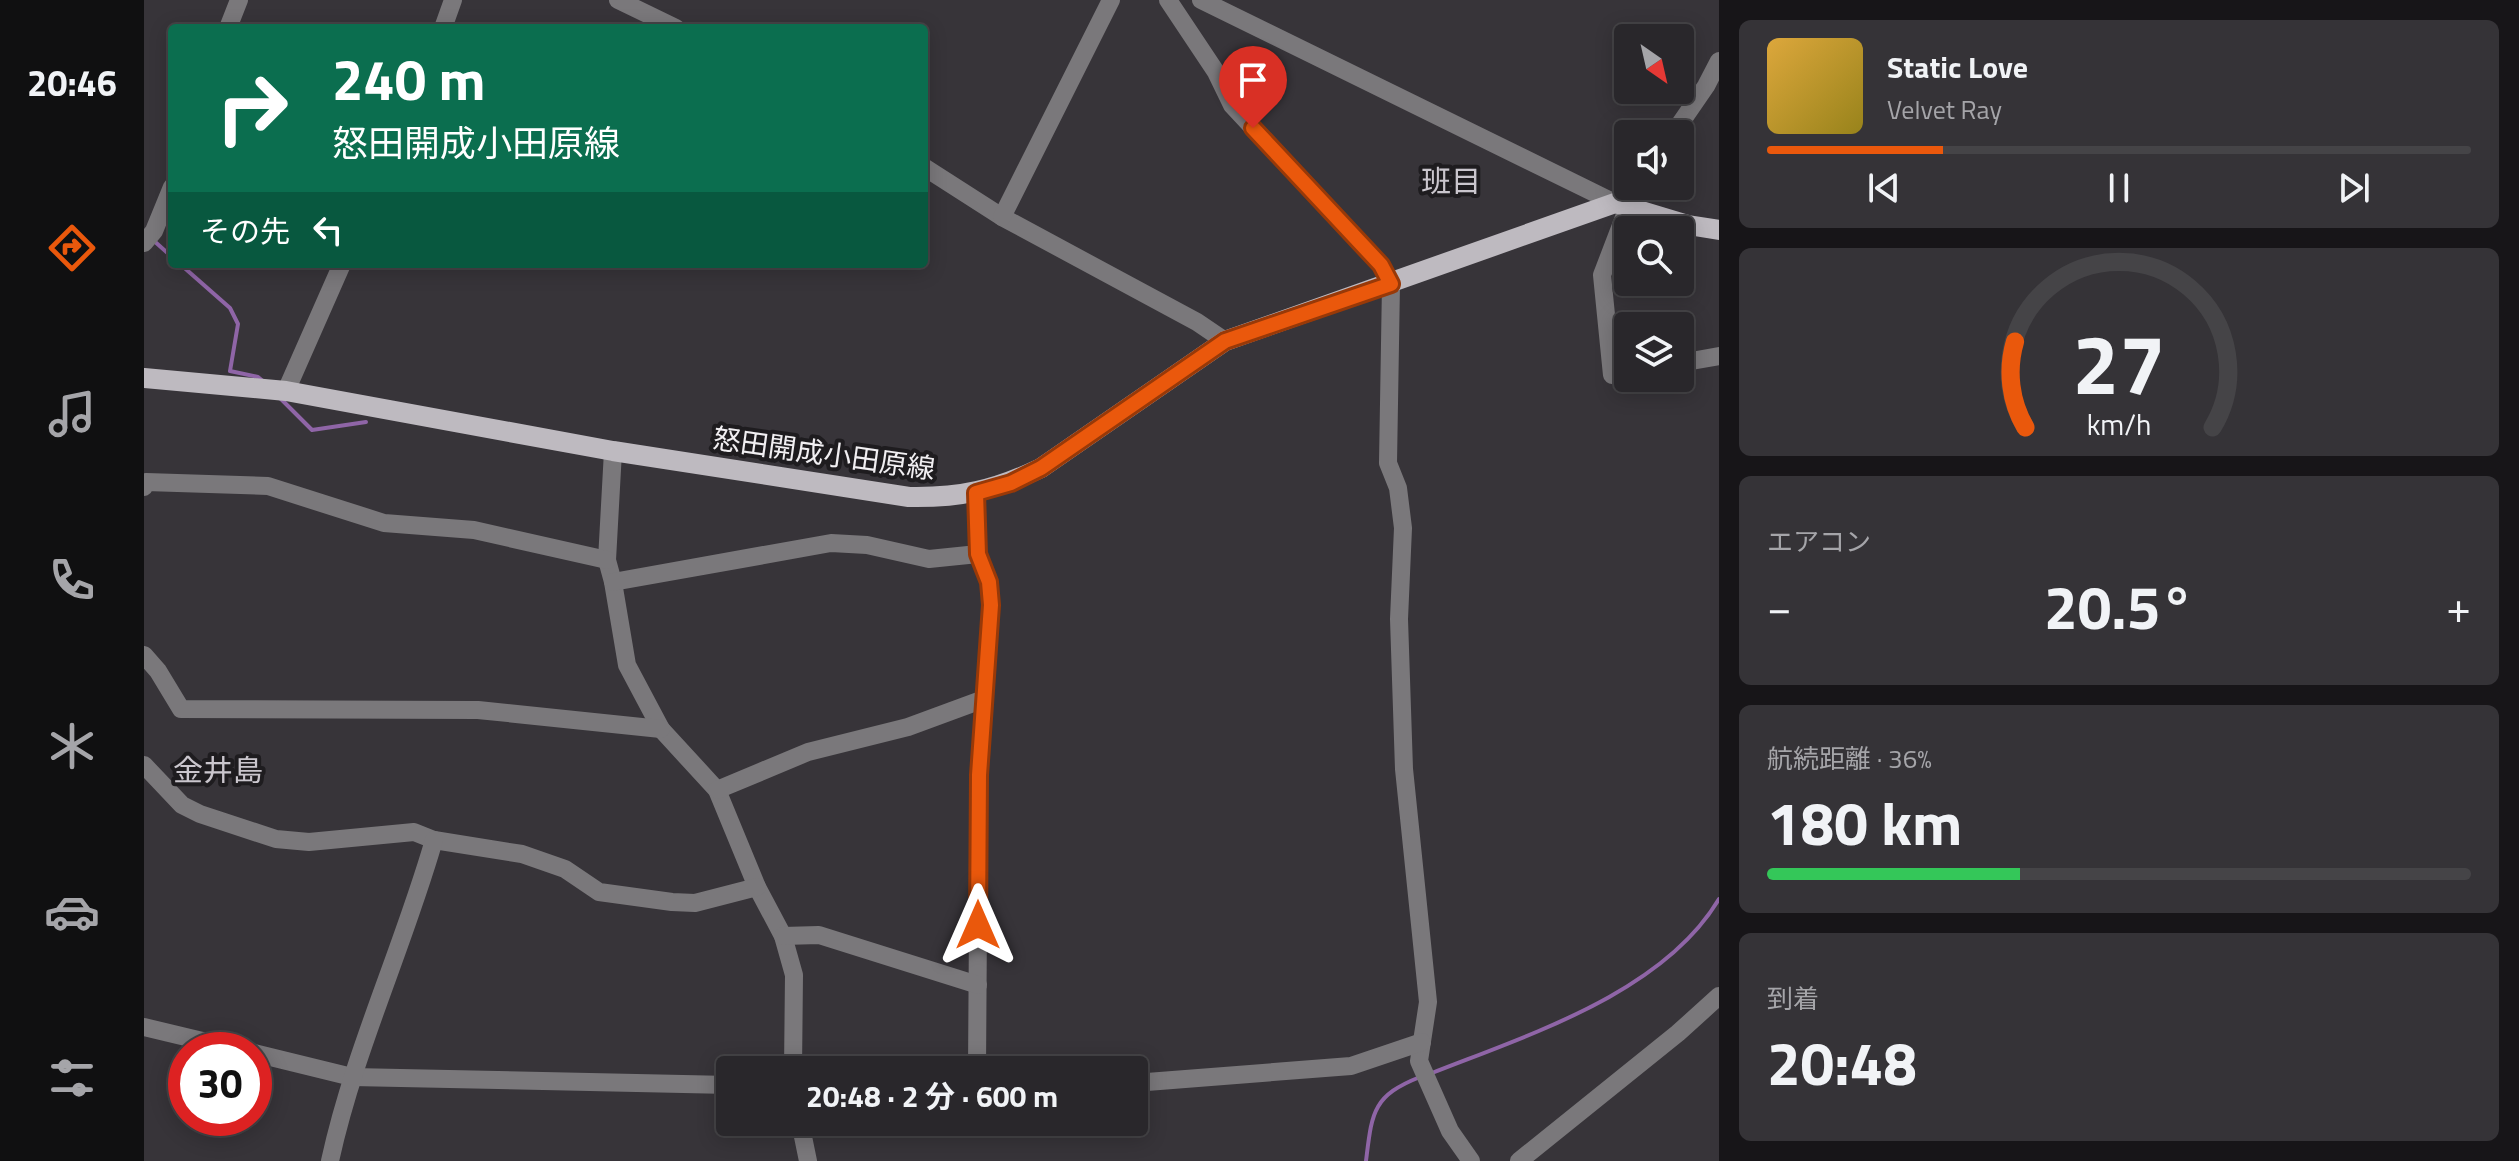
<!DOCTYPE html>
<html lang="ja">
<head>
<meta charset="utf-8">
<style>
	:root { --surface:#29272b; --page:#353337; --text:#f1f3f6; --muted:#a5a5a9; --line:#454447; --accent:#ea580c }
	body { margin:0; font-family:"Titillium Web","Noto Sans JP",sans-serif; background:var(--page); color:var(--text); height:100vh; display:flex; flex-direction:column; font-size:30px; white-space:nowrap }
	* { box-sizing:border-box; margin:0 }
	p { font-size:26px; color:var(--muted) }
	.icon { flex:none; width:44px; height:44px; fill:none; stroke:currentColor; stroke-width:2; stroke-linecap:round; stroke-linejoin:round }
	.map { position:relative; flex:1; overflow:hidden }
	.details { display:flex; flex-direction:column; gap:20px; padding:20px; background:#171518; width:800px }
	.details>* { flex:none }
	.top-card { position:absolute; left:24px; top:24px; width:760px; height:244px; border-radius:8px; box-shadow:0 4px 20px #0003,0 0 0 2px var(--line); background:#0b6e4f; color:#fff; overflow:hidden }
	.needle { width:52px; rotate:146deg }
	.controls { position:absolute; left:1470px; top:24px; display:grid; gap:16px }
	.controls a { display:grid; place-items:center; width:80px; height:80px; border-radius:8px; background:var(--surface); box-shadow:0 4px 20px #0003,0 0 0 2px var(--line); font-size:40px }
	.speed { position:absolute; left:24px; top:1032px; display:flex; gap:16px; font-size:40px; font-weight:700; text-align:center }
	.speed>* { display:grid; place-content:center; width:104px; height:104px; border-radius:50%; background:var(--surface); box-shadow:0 4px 20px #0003,0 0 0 2px var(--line); line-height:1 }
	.speed .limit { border:12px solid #d22; background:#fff; color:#111 }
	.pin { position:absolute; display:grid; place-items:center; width:68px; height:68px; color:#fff; margin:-82px -34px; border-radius:50% 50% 50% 0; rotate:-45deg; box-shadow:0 0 8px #0007 }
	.pin .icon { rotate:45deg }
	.me { position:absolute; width:88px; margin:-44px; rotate:0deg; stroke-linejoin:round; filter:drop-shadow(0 0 6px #0008) }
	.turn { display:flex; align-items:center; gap:28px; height:168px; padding:0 32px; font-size:36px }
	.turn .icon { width:104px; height:104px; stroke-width:2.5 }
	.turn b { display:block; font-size:56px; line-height:68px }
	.then { display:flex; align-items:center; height:76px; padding:0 32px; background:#0003; gap:16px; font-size:30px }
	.big { font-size:60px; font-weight:700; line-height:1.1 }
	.details .card { flex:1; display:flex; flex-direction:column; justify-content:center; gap:12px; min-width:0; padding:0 28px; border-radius:12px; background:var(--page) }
	.details .dial { align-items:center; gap:0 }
	.dial svg { height:208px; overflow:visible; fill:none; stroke:var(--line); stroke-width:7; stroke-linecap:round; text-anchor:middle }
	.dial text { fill:var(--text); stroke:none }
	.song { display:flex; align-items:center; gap:24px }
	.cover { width:96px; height:96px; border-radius:12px; background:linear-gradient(135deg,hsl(40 70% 55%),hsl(50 70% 35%)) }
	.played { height:8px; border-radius:4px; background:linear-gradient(90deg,var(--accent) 25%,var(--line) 25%) }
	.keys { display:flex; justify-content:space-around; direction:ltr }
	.heat { display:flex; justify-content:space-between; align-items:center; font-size:44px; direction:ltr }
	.charge { height:12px; border-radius:6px; background:linear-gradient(90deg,#34c759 36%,var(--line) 0) }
	.trip { position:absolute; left:572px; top:1056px; width:432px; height:80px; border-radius:8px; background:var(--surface); box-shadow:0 4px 20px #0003,0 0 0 2px var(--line); font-weight:700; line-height:80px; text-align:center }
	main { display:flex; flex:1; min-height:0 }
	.menu { display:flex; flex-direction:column; width:144px; justify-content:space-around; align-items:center; background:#101011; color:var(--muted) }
	.menu .icon { width:56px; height:56px }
	.menu .selected { color:var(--accent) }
	.menu b { font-size:36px; color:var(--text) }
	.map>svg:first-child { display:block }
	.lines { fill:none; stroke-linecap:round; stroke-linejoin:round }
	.stream { stroke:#8f65a7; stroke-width:4 }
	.minor { stroke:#7a787b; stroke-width:18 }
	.major { stroke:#bebac0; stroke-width:20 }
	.route-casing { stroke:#983908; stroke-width:20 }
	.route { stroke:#ea580c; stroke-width:14 }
	.labels { text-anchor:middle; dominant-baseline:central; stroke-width:8; stroke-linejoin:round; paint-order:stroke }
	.street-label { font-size:28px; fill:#f1eff2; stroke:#1e1c1f }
	.neighbourhood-label { font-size:30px; fill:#cac6cd; stroke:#1e1c1f }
</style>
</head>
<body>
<main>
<nav class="menu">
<b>20:46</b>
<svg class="icon selected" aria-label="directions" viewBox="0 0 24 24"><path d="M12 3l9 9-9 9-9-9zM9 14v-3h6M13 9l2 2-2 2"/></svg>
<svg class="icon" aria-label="music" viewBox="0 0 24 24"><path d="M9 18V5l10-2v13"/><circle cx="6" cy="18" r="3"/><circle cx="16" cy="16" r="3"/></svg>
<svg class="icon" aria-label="phone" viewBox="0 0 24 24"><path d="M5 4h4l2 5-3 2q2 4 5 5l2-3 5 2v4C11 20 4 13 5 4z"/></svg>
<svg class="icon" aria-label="climate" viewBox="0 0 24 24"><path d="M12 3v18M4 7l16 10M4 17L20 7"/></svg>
<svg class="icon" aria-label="car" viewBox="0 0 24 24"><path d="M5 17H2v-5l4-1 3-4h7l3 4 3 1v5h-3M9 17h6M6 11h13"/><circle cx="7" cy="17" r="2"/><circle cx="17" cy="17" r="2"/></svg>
<svg class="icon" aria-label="filters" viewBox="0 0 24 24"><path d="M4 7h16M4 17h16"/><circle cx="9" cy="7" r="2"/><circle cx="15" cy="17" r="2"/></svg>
</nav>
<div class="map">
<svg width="1575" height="1161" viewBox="0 0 1575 1161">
	<rect width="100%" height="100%" fill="#373439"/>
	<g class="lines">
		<!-- stream -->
		<g class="stream">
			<polyline points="9,240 28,257"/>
			<polyline points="36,264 86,308 94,324 86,371 114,377 120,382"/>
			<polyline points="135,397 168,430 222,422"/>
			<path d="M1288,1073C1384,1035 1519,993 1575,899"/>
			<path d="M1222,1161C1228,1113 1228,1096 1276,1077"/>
		</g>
		<!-- minor -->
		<g class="minor">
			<polyline points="474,0 532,28"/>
			<polyline points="1024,0 1072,72 1088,105 1237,265 1247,284 1244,463 1254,488 1259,528 1255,619 1260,769 1284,1002 1275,1061 1306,1131 1327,1161"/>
			<polyline points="1057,0 1471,203"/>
			<polyline points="84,28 95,0"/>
			<polyline points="299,28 309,0"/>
			<polyline points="1529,134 1562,86 1575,61"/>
			<polyline points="780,167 858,217 1053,322 1081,341"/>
			<polyline points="858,217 967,0"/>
			<polyline points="0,243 10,231 28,187"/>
			<polyline points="1536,363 1575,356"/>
			<polyline points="1484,373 1468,375 1458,275 1484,207 1497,186"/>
			<polyline points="142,391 198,264"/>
			<polyline points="469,451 463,560 469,582 483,665 517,729 573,790 613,887 639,936 650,975 649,1070"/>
			<polyline points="0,487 2,482 124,486 240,523 330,530 463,560"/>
			<polyline points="832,493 834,554 845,582 847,605 835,775 833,1070"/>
			<polyline points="469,582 687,543 723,545 785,559 834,554"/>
			<polyline points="0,655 14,671 37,709 334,710 517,729"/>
			<polyline points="0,765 38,805 56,814 132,839 165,842 270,832 290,840 378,854 421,869 455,892 528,902 551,903 613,887"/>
			<polyline points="573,790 664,752 764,727 840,699"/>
			<polyline points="639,936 675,935 834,985"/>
			<polyline points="0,1027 96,1050"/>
			<polyline points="110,1053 208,1077 586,1085"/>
			<polyline points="990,1083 1207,1066 1278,1042"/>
			<polyline points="656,1122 664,1161"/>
			<path d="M186,1161C210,1051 259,948 290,840"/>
			<polyline points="1375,1161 1534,1033 1575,996"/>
		</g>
		<!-- major -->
		<path class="major" d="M0,378L142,391L469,451L765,497C816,498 851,490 897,468L1081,341L1471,203L1544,225L1575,230"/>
	</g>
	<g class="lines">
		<!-- route casing -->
		<g class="route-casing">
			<polyline id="route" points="834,925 835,775 847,605 845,582 834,554 832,493 867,483 897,468 1081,341 1247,284 1237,265 1109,128"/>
		</g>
		<!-- route -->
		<use href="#route" class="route"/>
	</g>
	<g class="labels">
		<!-- street labels -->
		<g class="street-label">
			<text transform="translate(680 453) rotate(8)">怒田開成小田原線</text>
		</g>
		<!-- neighbourhood labels -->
		<g class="neighbourhood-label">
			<text x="1307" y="181">班目</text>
			<text x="74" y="770">金井島</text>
		</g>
	</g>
</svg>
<div class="controls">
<a><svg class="needle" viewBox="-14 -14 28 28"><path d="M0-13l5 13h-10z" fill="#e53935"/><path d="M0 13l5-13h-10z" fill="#a5a5a9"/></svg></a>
<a><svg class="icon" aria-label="sound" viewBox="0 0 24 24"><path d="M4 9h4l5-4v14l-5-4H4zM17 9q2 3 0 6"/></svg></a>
<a><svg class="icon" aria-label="search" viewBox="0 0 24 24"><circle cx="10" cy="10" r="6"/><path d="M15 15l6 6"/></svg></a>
<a><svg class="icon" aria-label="layers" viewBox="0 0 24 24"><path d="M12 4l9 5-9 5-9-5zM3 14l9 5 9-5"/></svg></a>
</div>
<div class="speed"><div class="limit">30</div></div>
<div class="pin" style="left:1109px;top:128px;background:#d93025"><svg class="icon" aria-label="arrive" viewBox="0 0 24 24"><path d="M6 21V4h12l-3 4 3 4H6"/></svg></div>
<svg class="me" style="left:834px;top:925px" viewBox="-20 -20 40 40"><path d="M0-17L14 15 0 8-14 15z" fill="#ea580c" stroke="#fff" stroke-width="4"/></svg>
<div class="trip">20:48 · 2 分 · 600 m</div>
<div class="top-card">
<div class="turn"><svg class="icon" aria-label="right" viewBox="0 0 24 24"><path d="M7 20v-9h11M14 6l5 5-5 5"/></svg><div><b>240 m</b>怒田開成小田原線</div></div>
<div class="then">その先<svg class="icon" aria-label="left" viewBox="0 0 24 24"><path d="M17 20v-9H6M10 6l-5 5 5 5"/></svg></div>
</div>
</div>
<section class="details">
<div class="card">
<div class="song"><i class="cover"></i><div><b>Static Love</b><p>Velvet Ray</p></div></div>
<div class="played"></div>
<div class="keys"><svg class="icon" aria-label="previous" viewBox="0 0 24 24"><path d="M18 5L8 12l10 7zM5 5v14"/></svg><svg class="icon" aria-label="pause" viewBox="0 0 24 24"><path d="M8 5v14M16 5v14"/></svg><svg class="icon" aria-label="next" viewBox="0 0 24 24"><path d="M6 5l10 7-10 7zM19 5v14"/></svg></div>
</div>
<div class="card dial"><svg viewBox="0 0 100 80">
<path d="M14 69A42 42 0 1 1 86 69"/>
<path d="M14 69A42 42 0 0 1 10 36" stroke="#ea580c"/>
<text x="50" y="56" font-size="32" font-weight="700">27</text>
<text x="50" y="72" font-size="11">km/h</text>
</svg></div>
<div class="card"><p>エアコン</p>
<div class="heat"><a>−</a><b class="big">20.5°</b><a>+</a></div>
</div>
<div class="card"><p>航続距離 · 36%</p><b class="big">180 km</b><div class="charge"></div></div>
<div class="card"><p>到着</p><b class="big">20:48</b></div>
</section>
</main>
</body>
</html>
